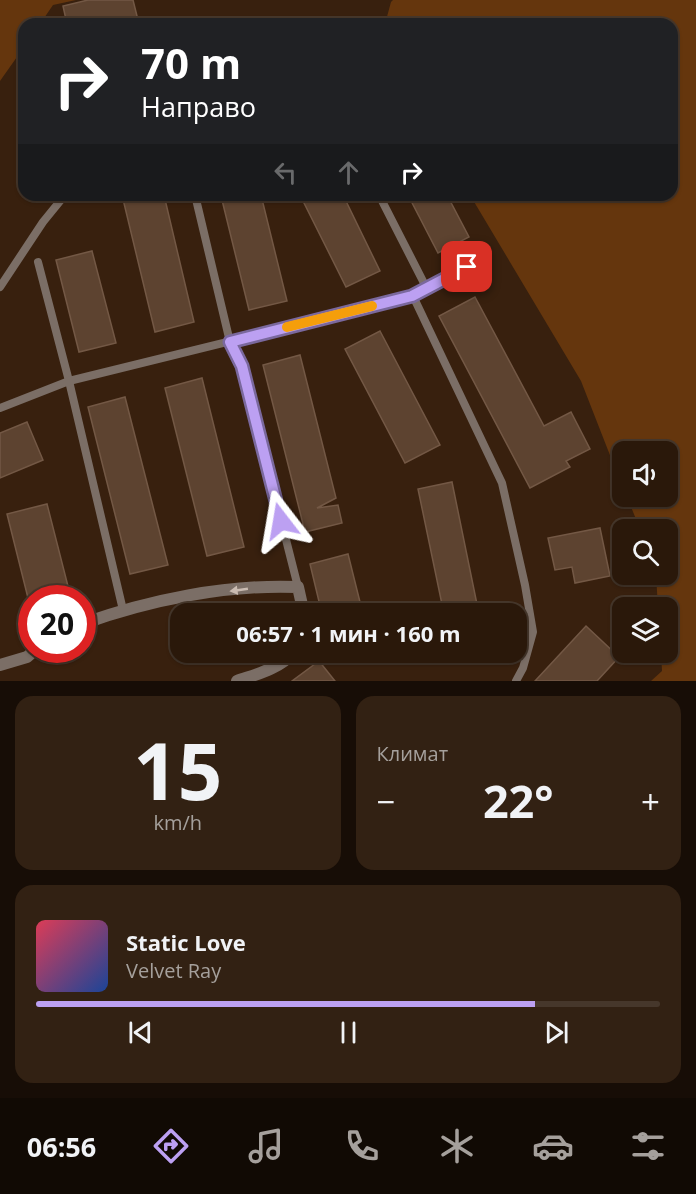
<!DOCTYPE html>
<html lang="ru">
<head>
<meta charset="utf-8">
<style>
	:root { --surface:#2a180a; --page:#322113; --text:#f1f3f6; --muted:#a5a09c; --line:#46372b; --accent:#bca0f2 }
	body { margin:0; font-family:"Open Sans",sans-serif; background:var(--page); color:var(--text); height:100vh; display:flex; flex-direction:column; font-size:22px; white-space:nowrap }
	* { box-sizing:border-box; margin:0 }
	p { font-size:20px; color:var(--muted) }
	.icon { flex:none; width:33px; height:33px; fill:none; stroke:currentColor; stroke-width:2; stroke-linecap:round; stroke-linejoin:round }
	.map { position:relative; height:681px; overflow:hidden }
	.side { display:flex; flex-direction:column; gap:15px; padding:15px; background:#170d06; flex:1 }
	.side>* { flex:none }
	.hud { position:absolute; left:18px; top:18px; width:660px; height:183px; border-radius:18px; box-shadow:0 2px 4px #0004,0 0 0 2px var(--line); background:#202124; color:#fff; overflow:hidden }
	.fabs { position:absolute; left:612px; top:441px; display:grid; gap:12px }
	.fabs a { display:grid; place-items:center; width:66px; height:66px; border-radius:12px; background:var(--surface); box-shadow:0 2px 4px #0004,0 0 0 2px var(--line); font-size:30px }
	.speed { position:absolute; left:18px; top:585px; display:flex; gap:12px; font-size:30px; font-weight:700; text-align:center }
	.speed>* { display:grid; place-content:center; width:78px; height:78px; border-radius:50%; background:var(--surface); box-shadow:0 2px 4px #0004,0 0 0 2px var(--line); line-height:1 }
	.speed .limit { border:9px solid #d22; background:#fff; color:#111 }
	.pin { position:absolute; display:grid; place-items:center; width:51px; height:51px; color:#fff; margin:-26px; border-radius:12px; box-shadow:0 3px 9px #0006 }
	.me { position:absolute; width:66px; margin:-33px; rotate:346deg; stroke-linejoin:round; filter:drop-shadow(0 0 4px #0008) }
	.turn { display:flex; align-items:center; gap:21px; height:126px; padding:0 24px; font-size:27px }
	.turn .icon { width:78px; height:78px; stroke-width:2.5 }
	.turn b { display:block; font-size:42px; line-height:51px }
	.lanes { display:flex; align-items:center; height:57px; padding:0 24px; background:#0003; justify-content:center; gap:30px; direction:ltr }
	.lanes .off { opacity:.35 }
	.big { font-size:45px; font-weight:700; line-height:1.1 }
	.side .widget { flex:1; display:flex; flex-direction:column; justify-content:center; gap:9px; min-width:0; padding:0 21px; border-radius:18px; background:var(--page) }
	.side .dial { align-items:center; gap:0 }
	.dial b { font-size:78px; line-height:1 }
	.song { display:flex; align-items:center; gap:18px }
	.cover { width:72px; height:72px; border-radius:9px; background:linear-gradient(135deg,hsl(350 70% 55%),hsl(220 70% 35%)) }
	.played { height:6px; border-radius:3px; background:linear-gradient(90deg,var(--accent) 80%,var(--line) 80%) }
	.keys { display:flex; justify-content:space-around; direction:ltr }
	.heat { display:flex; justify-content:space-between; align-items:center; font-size:33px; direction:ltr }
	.side .tiles { flex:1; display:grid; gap:15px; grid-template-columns:1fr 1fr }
	.widget:last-child { grid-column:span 2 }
	.trip { position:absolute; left:170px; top:603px; width:357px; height:60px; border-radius:18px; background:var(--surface); box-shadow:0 2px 4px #0004,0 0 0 2px var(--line); font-weight:700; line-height:60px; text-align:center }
	.dock { display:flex; height:96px; justify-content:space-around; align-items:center; background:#110a04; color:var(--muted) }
	.dock .icon { width:42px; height:42px }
	.dock .selected { color:var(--accent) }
	.dock b { font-size:27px; color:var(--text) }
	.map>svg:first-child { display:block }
	.green { fill:#65360d }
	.building { fill:#5d4330; stroke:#735845; stroke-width:1.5 }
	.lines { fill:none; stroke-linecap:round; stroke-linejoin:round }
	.service { stroke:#7b6e66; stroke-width:8 }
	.minor { stroke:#7b6e66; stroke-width:12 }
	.oneway { fill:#cabbb1 }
	.route-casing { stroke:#7a689d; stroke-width:15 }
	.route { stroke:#bca0f2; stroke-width:10 }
	.slow { stroke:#f59e0b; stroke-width:10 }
</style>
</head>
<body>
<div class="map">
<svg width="696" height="681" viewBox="0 0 696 681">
	<rect width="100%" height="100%" fill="#38200e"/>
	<!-- green -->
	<g class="green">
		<polygon points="0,0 76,0 53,5 40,24 24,24 24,47 0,81"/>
		<polygon points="393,0 696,0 696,681 651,681 662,671 661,653 668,652 668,608 658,607 656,575 668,574 668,530 640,529 627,497 668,496 668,452 622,452 622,486 581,381 470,195 672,195 672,24 385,24 391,2"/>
	</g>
	<!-- building -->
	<g class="building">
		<polygon points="88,0 133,0 139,24 67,24 63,6"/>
		<polygon points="122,195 164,195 194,322 155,332"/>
		<polygon points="244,195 261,195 287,301 249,310 222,200"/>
		<polygon points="300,195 343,195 380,271 346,287"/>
		<polygon points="408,195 447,195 469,237 438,253"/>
		<polygon points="92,251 116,343 79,352 56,260"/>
		<polygon points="475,297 544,426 571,412 590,449 566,461 570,467 530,488 439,316"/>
		<polygon points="380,331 440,445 405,463 345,349"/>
		<polygon points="300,355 336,498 317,508 338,505 342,523 305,532 263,365"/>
		<polygon points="202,378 244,547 207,556 165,388"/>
		<polygon points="125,397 168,565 130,574 88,407"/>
		<polygon points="27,422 43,460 0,478 0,433"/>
		<polygon points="452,482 479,614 444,614 418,489"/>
		<polygon points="47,504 71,598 28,598 7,514"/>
		<polygon points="600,528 610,576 575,583 572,567 555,570 548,538"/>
		<polygon points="348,554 363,614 322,614 310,564"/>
		<polygon points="586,626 619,657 597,681 535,681"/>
		<polygon points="319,661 335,681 292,681"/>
	</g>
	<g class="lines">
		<!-- service -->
		<g class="service">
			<polyline points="195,195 230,342 242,366 298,587"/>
			<polyline points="379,195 427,289"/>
			<polyline points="38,262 69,381 123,610"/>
			<polyline points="0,287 43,222 65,195"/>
			<polyline points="413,296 487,257"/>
			<polyline points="0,408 69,381 413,296 502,483 525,585 533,632 523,668 516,681"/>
		</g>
		<!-- minor -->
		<g class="minor">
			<path d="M82,624C149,600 227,584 298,587L304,614"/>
			<polyline points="0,665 27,657 35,650"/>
			<path d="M237,681C257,674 279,669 294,652"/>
		</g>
	</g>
	<!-- one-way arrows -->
	<defs><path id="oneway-solid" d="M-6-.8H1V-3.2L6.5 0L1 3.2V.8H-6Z" transform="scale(1.5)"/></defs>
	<use class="oneway" href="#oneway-solid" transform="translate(239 590) rotate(172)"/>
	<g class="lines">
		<!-- route casing -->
		<g class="route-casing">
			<polyline id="route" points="281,521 242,366 230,342 412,296 467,267"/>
		</g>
		<!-- route -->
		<use href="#route" class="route"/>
		<!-- slow -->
		<polyline class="slow" points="287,327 372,306"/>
	</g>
</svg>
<div class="fabs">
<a><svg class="icon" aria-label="sound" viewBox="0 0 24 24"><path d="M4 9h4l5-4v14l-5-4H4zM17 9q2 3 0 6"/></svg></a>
<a><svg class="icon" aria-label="search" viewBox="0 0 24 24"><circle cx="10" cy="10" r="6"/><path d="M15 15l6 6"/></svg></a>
<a><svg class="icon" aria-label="layers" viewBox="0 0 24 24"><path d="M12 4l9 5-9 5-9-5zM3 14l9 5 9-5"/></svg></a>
</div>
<div class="speed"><div class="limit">20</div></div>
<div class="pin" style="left:467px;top:267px;background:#d93025"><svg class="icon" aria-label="arrive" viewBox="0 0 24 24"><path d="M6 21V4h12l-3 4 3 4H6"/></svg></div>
<svg class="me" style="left:281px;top:521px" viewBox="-20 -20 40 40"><path d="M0-17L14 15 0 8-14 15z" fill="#bca0f2" stroke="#fff" stroke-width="4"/></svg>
<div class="trip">06:57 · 1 мин · 160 m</div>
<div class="hud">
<div class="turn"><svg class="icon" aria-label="right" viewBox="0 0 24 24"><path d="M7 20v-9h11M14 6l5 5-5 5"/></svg><div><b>70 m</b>Направо</div></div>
<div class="lanes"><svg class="icon off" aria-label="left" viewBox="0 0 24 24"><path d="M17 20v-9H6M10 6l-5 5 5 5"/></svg><svg class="icon off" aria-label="ahead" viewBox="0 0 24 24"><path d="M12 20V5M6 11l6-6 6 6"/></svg><svg class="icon" aria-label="right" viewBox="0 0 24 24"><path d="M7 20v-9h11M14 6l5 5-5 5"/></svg></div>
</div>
</div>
<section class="side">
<div class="tiles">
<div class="widget dial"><b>15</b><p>km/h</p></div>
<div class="widget"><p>Климат</p>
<div class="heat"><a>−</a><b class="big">22°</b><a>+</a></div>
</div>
<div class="widget">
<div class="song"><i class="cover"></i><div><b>Static Love</b><p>Velvet Ray</p></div></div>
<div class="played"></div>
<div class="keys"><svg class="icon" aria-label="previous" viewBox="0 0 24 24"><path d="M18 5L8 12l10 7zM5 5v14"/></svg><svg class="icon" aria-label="pause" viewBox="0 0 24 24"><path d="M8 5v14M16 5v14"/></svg><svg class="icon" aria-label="next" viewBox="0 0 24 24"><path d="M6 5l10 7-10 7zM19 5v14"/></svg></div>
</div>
</div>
</section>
<nav class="dock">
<b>06:56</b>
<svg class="icon selected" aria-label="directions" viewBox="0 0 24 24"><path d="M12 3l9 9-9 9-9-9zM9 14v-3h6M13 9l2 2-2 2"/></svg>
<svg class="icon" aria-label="music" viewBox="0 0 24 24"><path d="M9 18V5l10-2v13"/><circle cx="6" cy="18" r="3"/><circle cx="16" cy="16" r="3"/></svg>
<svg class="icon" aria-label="phone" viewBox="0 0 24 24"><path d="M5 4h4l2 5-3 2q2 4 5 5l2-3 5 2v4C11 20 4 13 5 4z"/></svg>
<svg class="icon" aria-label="climate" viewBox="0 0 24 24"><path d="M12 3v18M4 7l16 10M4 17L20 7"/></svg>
<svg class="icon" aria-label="car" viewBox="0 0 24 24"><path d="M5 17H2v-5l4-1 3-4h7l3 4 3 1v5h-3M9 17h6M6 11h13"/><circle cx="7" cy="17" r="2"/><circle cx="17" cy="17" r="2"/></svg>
<svg class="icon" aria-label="filters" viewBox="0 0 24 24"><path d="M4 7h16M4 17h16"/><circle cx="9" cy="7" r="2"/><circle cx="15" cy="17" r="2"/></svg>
</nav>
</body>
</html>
